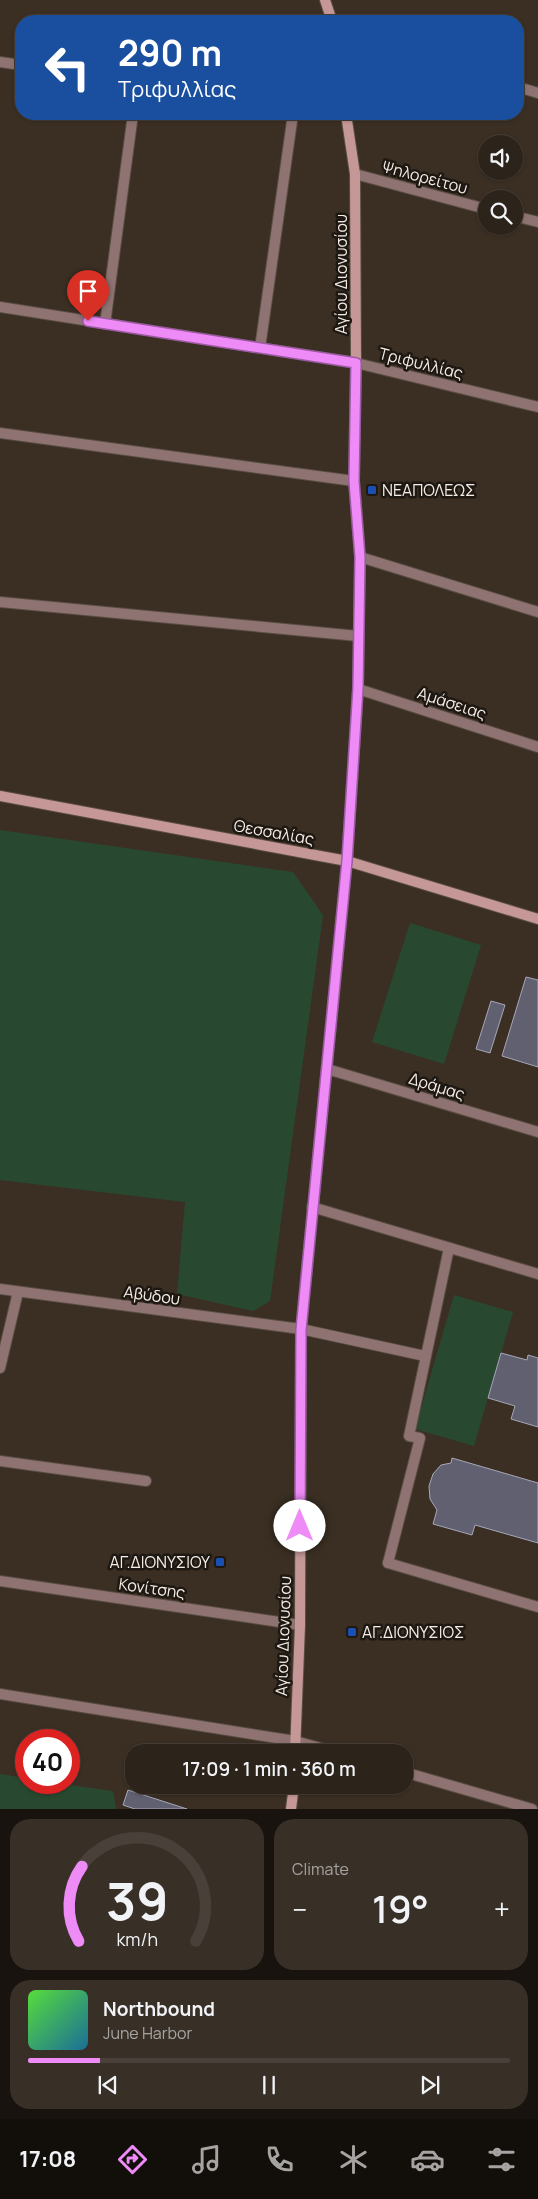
<!DOCTYPE html>
<html lang="en">
<head>
<meta charset="utf-8">
<style>
	:root { --surface:#2c231a; --page:#382f27; --text:#f1f3f6; --muted:#a6a4a2; --line:#484039; --accent:#ef8bf7 }
	body { margin:0; font-family:Manrope,sans-serif; background:var(--page); color:var(--text); height:100vh; display:flex; flex-direction:column; font-size:19px; white-space:nowrap }
	* { box-sizing:border-box; margin:0 }
	p { font-size:16px; color:var(--muted) }
	.icon { flex:none; width:28px; height:28px; fill:none; stroke:currentColor; stroke-width:2; stroke-linecap:round; stroke-linejoin:round }
	.map { position:relative; height:1809px; overflow:hidden }
	.details { display:flex; flex-direction:column; gap:10px; padding:10px; background:#18130e; flex:1 }
	.details>* { flex:none }
	.top-card { position:absolute; left:15px; top:15px; width:509px; height:105px; border-radius:20px; box-shadow:0 1px 4px #0004,0 0 0 1px var(--line); background:#1a4fa0; color:#fff; overflow:hidden }
	.tools { position:absolute; left:478px; top:135px; display:grid; gap:10px }
	.tools a { display:grid; place-items:center; width:45px; height:45px; border-radius:50%; background:var(--surface); box-shadow:0 1px 4px #0004,0 0 0 1px var(--line); font-size:25px }
	.speed { position:absolute; left:15px; top:1729px; display:flex; gap:10px; font-size:25px; font-weight:700; text-align:center }
	.speed>* { display:grid; place-content:center; width:65px; height:65px; border-radius:50%; background:var(--surface); box-shadow:0 1px 4px #0004,0 0 0 1px var(--line); line-height:1 }
	.speed .limit { border:8px solid #d22; background:#fff; color:#111 }
	.pin { position:absolute; display:grid; place-items:center; width:42px; height:42px; color:#fff; margin:-51px -21px; border-radius:50% 50% 50% 0; rotate:-45deg; box-shadow:0 0 5px #0007 }
	.pin .icon { rotate:45deg }
	.me { position:absolute; width:55px; margin:-28px; rotate:0deg; stroke-linejoin:round; filter:drop-shadow(0 0 4px #0008) }
	.turn { display:flex; align-items:center; gap:18px; height:105px; padding:0 20px; font-size:22px }
	.turn .icon { width:65px; height:65px; stroke-width:2.5 }
	.turn b { display:block; font-size:35px; line-height:42px }
	.big { font-size:38px; font-weight:600; line-height:1.1 }
	.details .widget { flex:1; display:flex; flex-direction:column; justify-content:center; gap:8px; min-width:0; padding:0 18px; border-radius:20px; background:var(--page) }
	.details .dial { align-items:center; gap:0 }
	.dial svg { height:130px; overflow:visible; fill:none; stroke:var(--line); stroke-width:7; stroke-linecap:round; text-anchor:middle }
	.dial text { fill:var(--text); stroke:none }
	.song { display:flex; align-items:center; gap:15px }
	.cover { width:60px; height:60px; border-radius:8px; background:linear-gradient(135deg,hsl(110 70% 55%),hsl(200 70% 35%)) }
	.played { height:5px; border-radius:2px; background:linear-gradient(90deg,var(--accent) 15%,var(--line) 15%) }
	.keys { display:flex; justify-content:space-around; direction:ltr }
	.heat { display:flex; justify-content:space-between; align-items:center; font-size:28px; direction:ltr }
	.details .tiles { flex:1; display:grid; gap:10px; grid-template-columns:1fr 1fr }
	.widget:last-child { grid-column:span 2 }
	.trip { position:absolute; left:125px; top:1744px; width:288px; height:50px; border-radius:20px; background:var(--surface); box-shadow:0 1px 4px #0004,0 0 0 1px var(--line); font-weight:600; line-height:50px; text-align:center }
	.tabs { display:flex; height:80px; justify-content:space-around; align-items:center; background:#120e0a; color:var(--muted) }
	.tabs .icon { width:35px; height:35px }
	.tabs .selected { color:var(--accent) }
	.tabs b { font-size:22px; color:var(--text) }
	.map>svg:first-child { display:block }
	.green { fill:#284930 }
	.building { fill:#606071; stroke:#a6a7b9 }
	.lines { fill:none; stroke-linecap:round; stroke-linejoin:round }
	.lane-casing { stroke:#594d42; stroke-width:12 }
	.street-casing { stroke:#594d42; stroke-width:12 }
	.secondary-casing { stroke:#594d42; stroke-width:12 }
	.lane { stroke:#8f7373; stroke-width:10 }
	.street { stroke:#8f7373; stroke-width:10 }
	.secondary { stroke:#c59897; stroke-width:10 }
	.route-casing { stroke:#9b5aa1; stroke-width:12 }
	.route { stroke:#ef8bf7; stroke-width:9 }
	.transit-dot { fill:#1a4fb4; stroke:#1e1813; stroke-width:2 }
	.labels { text-anchor:middle; dominant-baseline:central; stroke-width:5; stroke-linejoin:round; paint-order:stroke }
	.street-label { font-size:16px; fill:#f5ece5; stroke:#1e1813 }
	.poi-label { font-size:16px; fill:#f5ece5; stroke:#1e1813; text-anchor:start }
</style>
</head>
<body>
<div class="map">
<svg width="538" height="1809" viewBox="0 0 538 1809">
	<rect width="100%" height="100%" fill="#3b2f23"/>
	<!-- green -->
	<g class="green">
		<polygon points="0,830 293,872 323,915 270,1301 253,1311 177,1294 185,1202 0,1180"/>
		<polygon points="410,923 481,945 444,1064 372,1042"/>
		<polygon points="454,1295 513,1312 474,1446 415,1429"/>
		<polygon points="0,1774 26,1778 26,1782 55,1783 113,1791 116,1809 0,1809"/>
	</g>
	<!-- building -->
	<g class="building">
		<polygon points="526,977 538,980 538,1067 502,1056"/>
		<polygon points="491,1001 505,1005 490,1053 476,1049"/>
		<polygon points="501,1353 527,1360 528,1355 538,1358 538,1427 511,1419 515,1406 488,1398"/>
		<polygon points="452,1458 538,1483 538,1543 475,1525 472,1535 433,1524 437,1510 430,1499 429,1486 433,1474 441,1465 451,1463"/>
		<polygon points="128,1790 187,1809 135,1809 123,1805"/>
	</g>
	<g class="lines">
		<!-- lane casing -->
		<g class="lane-casing">
			<g id="lane">
				<polyline points="327,1069 538,1132"/>
				<polyline points="301,1329 425,1356"/>
				<polyline points="0,1461 146,1481"/>
				<polyline points="388,1563 420,1438 409,1436 449,1248"/>
			</g>
		</g>
		<!-- street casing -->
		<g class="street-casing">
			<g id="street">
				<polyline points="0,62 21,65"/>
				<polyline points="518,87 538,93"/>
				<polyline points="355,174 486,209"/>
				<polyline points="514,216 538,222"/>
				<polyline points="0,307 356,363 538,407"/>
				<polyline points="105,324 133,114"/>
				<polyline points="260,348 293,114"/>
				<polyline points="0,433 354,481"/>
				<polyline points="360,557 538,612"/>
				<polyline points="0,602 358,636"/>
				<polyline points="358,689 538,747"/>
				<polyline points="312,1207 538,1274"/>
				<polyline points="0,1289 301,1329"/>
				<polyline points="0,1368 18,1292"/>
				<polyline points="388,1563 538,1607"/>
				<polyline points="0,1581 300,1625"/>
				<polyline points="0,1694 295,1741 335,1752"/>
				<polyline points="404,1772 532,1809"/>
			</g>
		</g>
		<!-- secondary casing -->
		<g class="secondary-casing">
			<g id="secondary">
				<polyline points="325,0 332,21"/>
				<polyline points="0,796 347,861 538,919"/>
				<polyline points="295,1752 300,1625 301,1329 347,861 358,689 360,557 354,481 356,363 355,174 346,114"/>
				<polyline points="291,1809 294,1785"/>
			</g>
		</g>
		<!-- lane -->
		<use href="#lane" class="lane"/>
		<!-- street -->
		<use href="#street" class="street"/>
		<!-- secondary -->
		<use href="#secondary" class="secondary"/>
	</g>
	<g class="lines">
		<!-- route casing -->
		<g class="route-casing">
			<polyline id="route" points="88,321 356,363 354,481 360,557 358,688 347,861 301,1330 300,1526"/>
		</g>
		<!-- route -->
		<use href="#route" class="route"/>
	</g>
	<!-- markers -->
	<g class="transit-dot">
		<rect x="367" y="485" width="10" height="10" rx="2.5"/>
		<rect x="215" y="1557" width="10" height="10" rx="2.5"/>
		<rect x="347" y="1627" width="10" height="10" rx="2.5"/>
	</g>
	<g class="labels">
		<!-- street labels -->
		<g class="street-label">
			<text transform="translate(425 177) rotate(15)">Ψηλορείτου</text>
			<text transform="translate(341 274) rotate(-90)">Αγίου Διονυσίου</text>
			<text transform="translate(421 363) rotate(14)">Τριφυλλίας</text>
			<text transform="translate(452 703) rotate(18)">Αμάσειας</text>
			<text transform="translate(274 832) rotate(10)">Θεσσαλίας</text>
			<text transform="translate(437 1086) rotate(17)">Δράμας</text>
			<text transform="translate(152 1295) rotate(8)">Αβύδου</text>
			<text transform="translate(152 1588) rotate(8)">Κονίτσης</text>
			<text transform="translate(283 1636) rotate(-88)">Αγίου Διονυσίου</text>
		</g>
		<!-- poi labels -->
		<g class="poi-label">
			<text x="382" y="490">ΝΕΑΠΟΛΕΩΣ</text>
			<text x="210" y="1562" text-anchor="end">ΑΓ.ΔΙΟΝΥΣΙΟΥ</text>
			<text x="362" y="1632">ΑΓ.ΔΙΟΝΥΣΙΟΣ</text>
		</g>
	</g>
</svg>
<div class="tools">
<a><svg class="icon" aria-label="sound" viewBox="0 0 24 24"><path d="M4 9h4l5-4v14l-5-4H4zM17 9q2 3 0 6"/></svg></a>
<a><svg class="icon" aria-label="search" viewBox="0 0 24 24"><circle cx="10" cy="10" r="6"/><path d="M15 15l6 6"/></svg></a>
</div>
<div class="speed"><div class="limit">40</div></div>
<div class="pin" style="left:88px;top:321px;background:#d93025"><svg class="icon" aria-label="arrive" viewBox="0 0 24 24"><path d="M6 21V4h12l-3 4 3 4H6"/></svg></div>
<svg class="me" style="left:300px;top:1526px" viewBox="-20 -20 40 40"><circle r="19" fill="#fff"/><path d="M0-13L10 11 0 6-10 11z" fill="#ef8bf7"/></svg>
<div class="trip">17:09 · 1 min · 360 m</div>
<div class="top-card">
<div class="turn"><svg class="icon" aria-label="left" viewBox="0 0 24 24"><path d="M17 20v-9H6M10 6l-5 5 5 5"/></svg><div><b>290 m</b>Τριφυλλίας</div></div>
</div>
</div>
<section class="details">
<div class="tiles">
<div class="widget dial"><svg viewBox="0 0 100 80">
<path d="M14 69A42 42 0 1 1 86 69"/>
<path d="M14 69A42 42 0 0 1 16 23" stroke="#ef8bf7"/>
<text x="50" y="56" font-size="32" font-weight="700">39</text>
<text x="50" y="72" font-size="11">km/h</text>
</svg></div>
<div class="widget"><p>Climate</p>
<div class="heat"><a>−</a><b class="big">19°</b><a>+</a></div>
</div>
<div class="widget">
<div class="song"><i class="cover"></i><div><b>Northbound</b><p>June Harbor</p></div></div>
<div class="played"></div>
<div class="keys"><svg class="icon" aria-label="previous" viewBox="0 0 24 24"><path d="M18 5L8 12l10 7zM5 5v14"/></svg><svg class="icon" aria-label="pause" viewBox="0 0 24 24"><path d="M8 5v14M16 5v14"/></svg><svg class="icon" aria-label="next" viewBox="0 0 24 24"><path d="M6 5l10 7-10 7zM19 5v14"/></svg></div>
</div>
</div>
</section>
<nav class="tabs">
<b>17:08</b>
<svg class="icon selected" aria-label="directions" viewBox="0 0 24 24"><path d="M12 3l9 9-9 9-9-9zM9 14v-3h6M13 9l2 2-2 2"/></svg>
<svg class="icon" aria-label="music" viewBox="0 0 24 24"><path d="M9 18V5l10-2v13"/><circle cx="6" cy="18" r="3"/><circle cx="16" cy="16" r="3"/></svg>
<svg class="icon" aria-label="phone" viewBox="0 0 24 24"><path d="M5 4h4l2 5-3 2q2 4 5 5l2-3 5 2v4C11 20 4 13 5 4z"/></svg>
<svg class="icon" aria-label="climate" viewBox="0 0 24 24"><path d="M12 3v18M4 7l16 10M4 17L20 7"/></svg>
<svg class="icon" aria-label="car" viewBox="0 0 24 24"><path d="M5 17H2v-5l4-1 3-4h7l3 4 3 1v5h-3M9 17h6M6 11h13"/><circle cx="7" cy="17" r="2"/><circle cx="17" cy="17" r="2"/></svg>
<svg class="icon" aria-label="filters" viewBox="0 0 24 24"><path d="M4 7h16M4 17h16"/><circle cx="9" cy="7" r="2"/><circle cx="15" cy="17" r="2"/></svg>
</nav>
</body>
</html>
